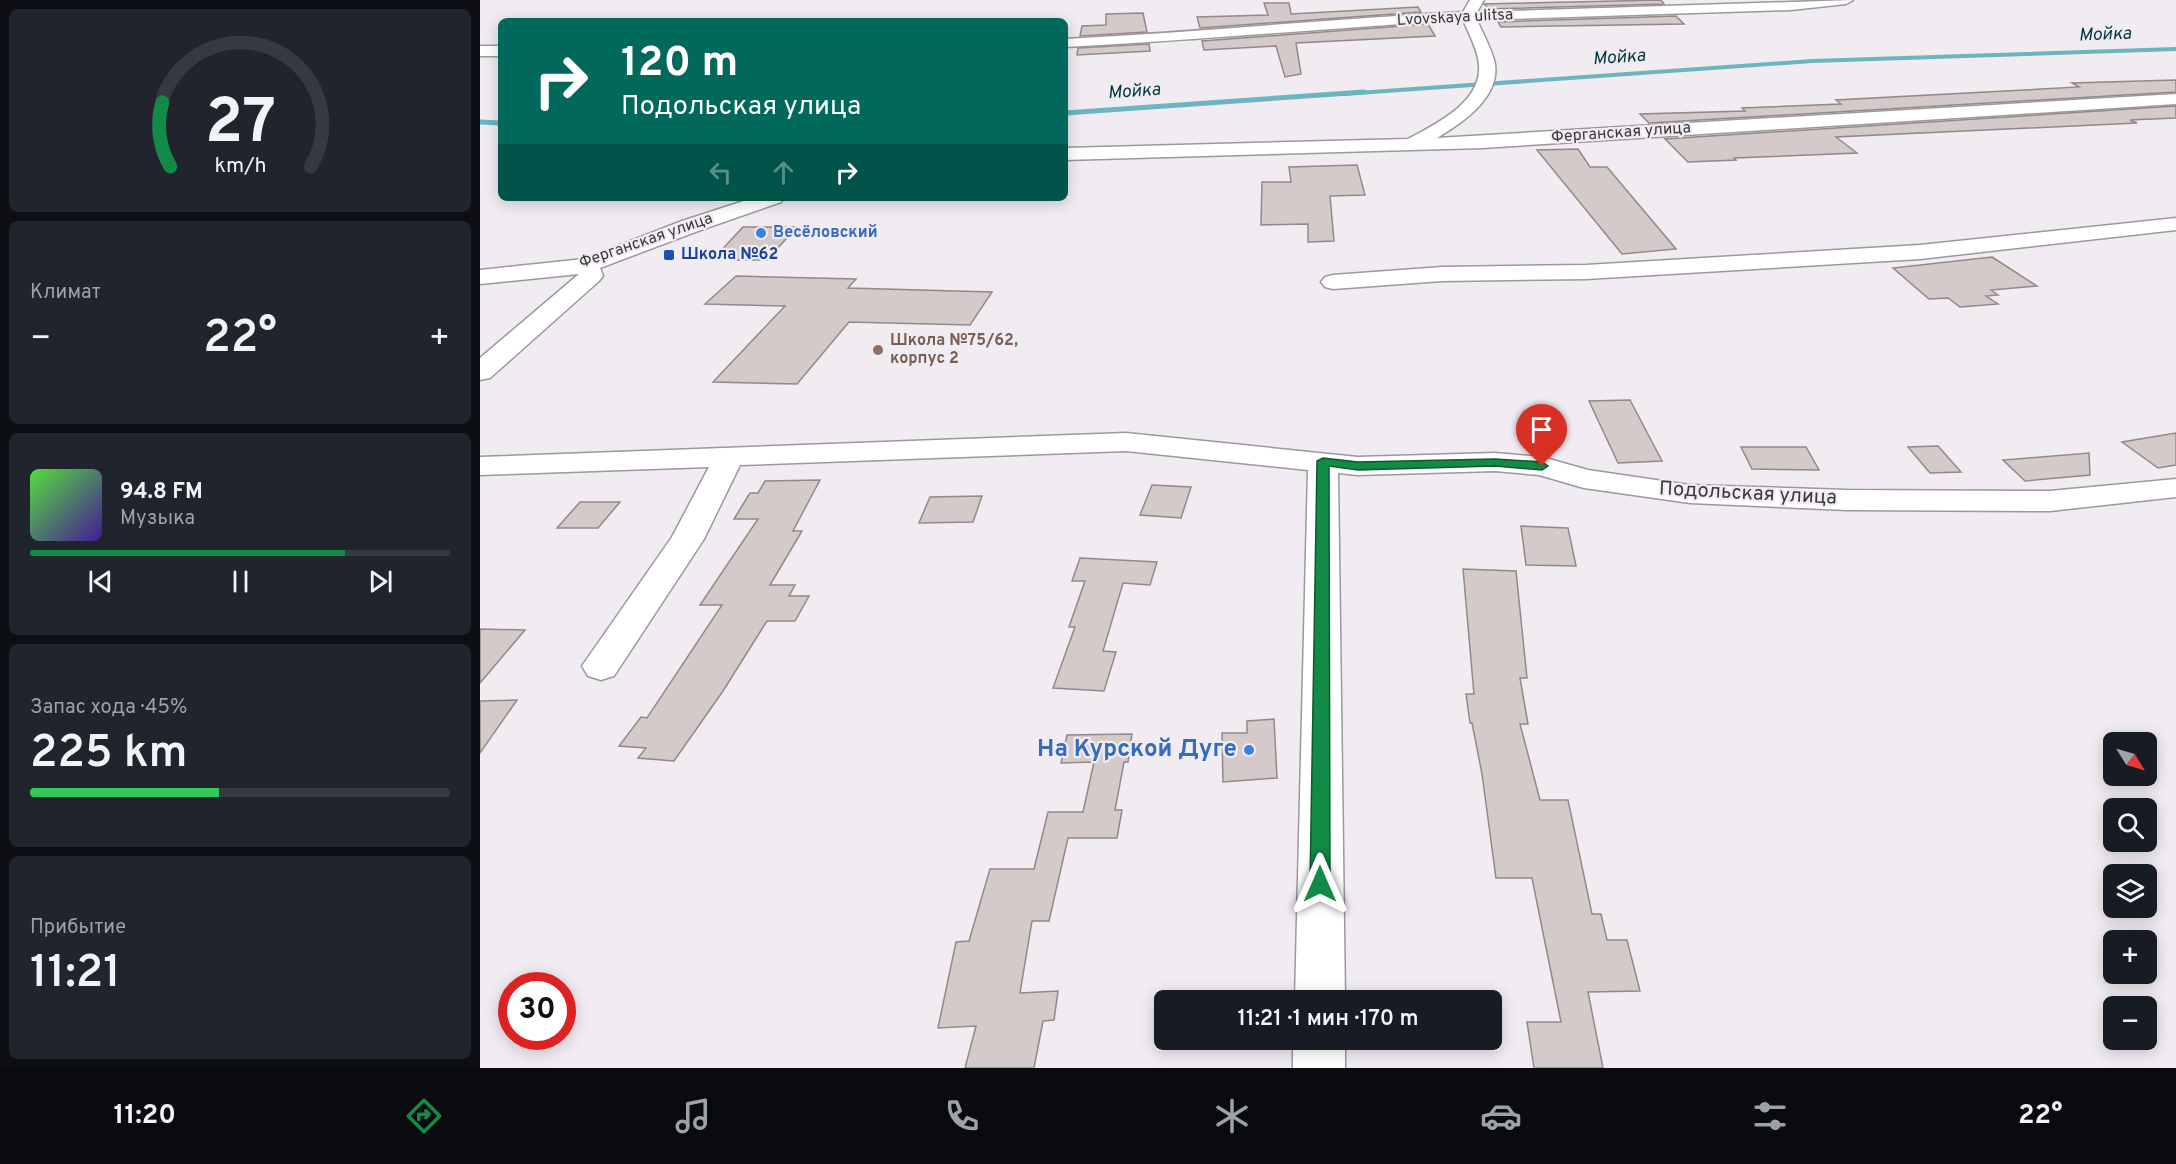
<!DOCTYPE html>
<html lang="ru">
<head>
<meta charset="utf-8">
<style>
	:root { --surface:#171b24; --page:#20242c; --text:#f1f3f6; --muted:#9ea1a6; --line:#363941; --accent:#128b46 }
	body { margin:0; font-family:Overpass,sans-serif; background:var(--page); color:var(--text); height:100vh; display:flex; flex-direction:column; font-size:22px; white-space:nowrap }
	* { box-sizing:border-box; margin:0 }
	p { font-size:20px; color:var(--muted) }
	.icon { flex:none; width:33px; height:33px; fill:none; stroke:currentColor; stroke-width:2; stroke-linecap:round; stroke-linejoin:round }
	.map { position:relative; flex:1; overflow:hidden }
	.sheet { display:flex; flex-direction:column; gap:9px; padding:9px; background:#0d0f14; width:480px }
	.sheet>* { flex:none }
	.hud { position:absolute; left:18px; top:18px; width:570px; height:183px; border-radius:9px; box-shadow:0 3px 15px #0003; background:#00695c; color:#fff; overflow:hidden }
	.needle { width:39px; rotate:127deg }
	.controls { position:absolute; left:1623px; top:732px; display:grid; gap:12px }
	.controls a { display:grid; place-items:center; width:54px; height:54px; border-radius:9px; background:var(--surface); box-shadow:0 3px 15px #0003; font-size:30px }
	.speed { position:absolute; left:18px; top:972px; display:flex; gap:12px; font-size:30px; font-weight:700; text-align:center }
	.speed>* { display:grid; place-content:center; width:78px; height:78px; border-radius:50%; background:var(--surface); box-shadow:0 3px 15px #0003; line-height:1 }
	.speed .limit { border:9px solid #d22; background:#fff; color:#111 }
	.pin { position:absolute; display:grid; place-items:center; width:51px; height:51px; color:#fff; margin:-62px -26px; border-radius:50% 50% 50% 0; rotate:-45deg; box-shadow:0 0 6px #0007 }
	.pin .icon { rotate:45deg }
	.me { position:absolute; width:66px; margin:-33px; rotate:0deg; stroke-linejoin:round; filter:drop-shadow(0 0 4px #0008) }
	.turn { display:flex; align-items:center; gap:21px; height:126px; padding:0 24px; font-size:27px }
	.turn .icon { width:78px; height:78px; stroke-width:2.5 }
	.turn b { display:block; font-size:42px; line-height:51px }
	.lanes { display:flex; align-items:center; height:57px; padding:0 24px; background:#0003; justify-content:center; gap:30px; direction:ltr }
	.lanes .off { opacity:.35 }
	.big { font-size:45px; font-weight:600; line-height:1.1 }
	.sheet .card { flex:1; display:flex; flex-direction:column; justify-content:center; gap:9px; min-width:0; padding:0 21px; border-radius:9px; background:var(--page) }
	.sheet .dial { align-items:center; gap:0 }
	.dial svg { height:156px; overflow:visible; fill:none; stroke:var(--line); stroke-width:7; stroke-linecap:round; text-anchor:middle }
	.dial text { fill:var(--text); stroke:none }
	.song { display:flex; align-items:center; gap:18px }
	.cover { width:72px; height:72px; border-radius:9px; background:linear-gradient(135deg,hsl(110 70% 55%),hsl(260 70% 35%)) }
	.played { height:6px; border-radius:3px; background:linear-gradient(90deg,var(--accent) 75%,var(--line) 75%) }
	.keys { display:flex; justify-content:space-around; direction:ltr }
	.heat { display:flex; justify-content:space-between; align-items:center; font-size:33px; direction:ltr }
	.charge { height:9px; border-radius:4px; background:linear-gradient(90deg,#34c759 45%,var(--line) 0) }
	.trip { position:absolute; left:674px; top:990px; width:348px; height:60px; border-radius:9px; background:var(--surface); box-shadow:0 3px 15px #0003; font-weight:600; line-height:60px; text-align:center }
	.menu { display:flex; height:96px; justify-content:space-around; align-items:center; background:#090b0e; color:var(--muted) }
	.menu .icon { width:42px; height:42px }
	.menu .selected { color:var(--accent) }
	.menu b { font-size:27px; color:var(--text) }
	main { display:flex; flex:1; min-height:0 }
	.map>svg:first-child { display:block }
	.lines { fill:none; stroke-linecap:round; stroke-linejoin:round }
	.stream-far1 { stroke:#6cb4c0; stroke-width:4 }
	.stream { stroke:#6cb4c0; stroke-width:5 }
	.building { fill:#d4cac9; stroke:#928988; stroke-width:1.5 }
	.minor-casing { stroke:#9c989e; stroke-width:3 }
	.minor { fill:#fff; fill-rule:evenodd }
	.route { fill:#128b46; stroke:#0c5a2e; stroke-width:1.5 }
	.shop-dot { fill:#3f7fe0; stroke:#f1ebf2; stroke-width:2 }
	.transit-dot { fill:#1a4fb4; stroke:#f1ebf2; stroke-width:2 }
	.education-dot { fill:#8d6e63; stroke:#f1ebf2; stroke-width:2 }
	.labels { text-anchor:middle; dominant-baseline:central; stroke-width:4.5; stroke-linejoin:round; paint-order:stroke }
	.far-street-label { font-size:16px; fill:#3b393c; stroke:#f1ebf2 }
	.far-shop-label { font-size:16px; font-weight:bold; fill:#366cbe; stroke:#f1ebf2; text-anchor:start }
	.far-transit-label { font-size:16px; font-weight:bold; fill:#164399; stroke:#f1ebf2; text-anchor:start }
	.far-education-label { font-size:16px; font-weight:bold; fill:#785e54; stroke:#f1ebf2; text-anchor:start }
	.far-water-label { font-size:18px; font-style:italic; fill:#01363d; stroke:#f1ebf2 }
	.street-label { font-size:20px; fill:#3b393c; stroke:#f1ebf2 }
	.near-shop-label { font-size:24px; font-weight:bold; fill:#366cbe; stroke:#f1ebf2; text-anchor:end }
</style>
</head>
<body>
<main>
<section class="sheet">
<div class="card dial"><svg viewBox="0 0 100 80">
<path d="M14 69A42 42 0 1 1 86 69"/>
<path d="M14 69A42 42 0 0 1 10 36" stroke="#128b46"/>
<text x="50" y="56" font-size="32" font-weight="700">27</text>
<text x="50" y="72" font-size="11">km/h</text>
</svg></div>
<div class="card"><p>Климат</p>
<div class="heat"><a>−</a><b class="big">22°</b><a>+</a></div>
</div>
<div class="card">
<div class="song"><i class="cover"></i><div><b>94.8 FM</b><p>Музыка</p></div></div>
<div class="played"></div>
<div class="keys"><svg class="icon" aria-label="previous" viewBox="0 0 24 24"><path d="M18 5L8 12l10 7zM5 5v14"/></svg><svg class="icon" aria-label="pause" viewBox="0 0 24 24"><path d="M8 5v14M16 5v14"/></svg><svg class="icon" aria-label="next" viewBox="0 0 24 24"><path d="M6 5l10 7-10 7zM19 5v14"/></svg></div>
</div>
<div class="card"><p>Запас хода · 45%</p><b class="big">225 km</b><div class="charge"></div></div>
<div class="card"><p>Прибытие</p><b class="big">11:21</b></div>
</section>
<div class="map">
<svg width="1696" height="1068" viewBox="0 0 1696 1068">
	<rect width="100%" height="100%" fill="#f1ebf2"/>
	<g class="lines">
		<!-- stream-far1 -->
		<polyline class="stream-far1" points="863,94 1332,61 1696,49"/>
		<!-- stream -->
		<g class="stream">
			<polyline points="585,113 884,92"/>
			<polyline points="0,122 21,123"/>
		</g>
	</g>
	<!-- building -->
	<g class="building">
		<polygon points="1181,0 1184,4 1009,9 1004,4"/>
		<polygon points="784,3 809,3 811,14 938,7 941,12 720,28 717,17 788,15"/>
		<polygon points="663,13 667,32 600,36 602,26 626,25 626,14"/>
		<polygon points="1196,16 1204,24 1021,27 1018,22"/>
		<polygon points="948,24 955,36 816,43 821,74 805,77 796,46 724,50 722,41"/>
		<polygon points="669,44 670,51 597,55 598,48"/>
		<polygon points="1696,80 1696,92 1169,123 1160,114 1265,111 1262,108 1361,104 1356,100 1599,87 1592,83"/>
		<polygon points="1696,106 1696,118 1650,120 1657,123 1356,137 1377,153 1254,158 1256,160 1208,162 1185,139"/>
		<polygon points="1098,149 1110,167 1127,167 1196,249 1142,254 1057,150"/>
		<polygon points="877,165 885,195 850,196 854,241 828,242 828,224 781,225 782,182 811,182 809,167"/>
		<polygon points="263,227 317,227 287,260 251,260 254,257 235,257"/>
		<polygon points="1512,257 1557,286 1511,290 1518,295 1506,296 1518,304 1480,307 1468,298 1449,299 1413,268"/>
		<polygon points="256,276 376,279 368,288 512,292 490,325 369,322 317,384 233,382 305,306 225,304"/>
		<polygon points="1150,400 1182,461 1138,463 1109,401"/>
		<polygon points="1696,433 1696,465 1678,468 1642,442"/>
		<polygon points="1458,446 1481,472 1450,473 1428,447"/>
		<polygon points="1261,447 1326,447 1339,470 1272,469"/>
		<polygon points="1609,453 1610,475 1545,481 1523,460"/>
		<polygon points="340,480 313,531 322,531 290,585 315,585 309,596 329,596 315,621 287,621 243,691 194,761 158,758 166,748 139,746 161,717 167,718 242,605 220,605 278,519 254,519 270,493 278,493 285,481"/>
		<polygon points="672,485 711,487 701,518 660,515"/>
		<polygon points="502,496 493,522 439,523 450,497"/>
		<polygon points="100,502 140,502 118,528 77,528"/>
		<polygon points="1041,526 1088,528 1096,566 1046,565"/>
		<polygon points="600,558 677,562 670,585 643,583 623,651 636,652 624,691 573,688 595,627 589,627 605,581 592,581"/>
		<polygon points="983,569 1036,571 1047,678 1040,678 1048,724 1040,724 1060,800 1088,800 1112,914 1121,914 1127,940 1147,940 1160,991 1108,992 1123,1068 1054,1068 1047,1022 1081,1022 1052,878 1016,878 1002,774 992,723 990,723 986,694 994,694"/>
		<polygon points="0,629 45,630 0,683"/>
		<polygon points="37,700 0,753 0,701"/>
		<polygon points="794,719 797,778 743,782 742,733 767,733 767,721"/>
		<polygon points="652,734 648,762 644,762 635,810 642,810 637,838 588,838 569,921 552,921 540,993 578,991 574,1020 563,1021 554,1068 485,1068 496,1026 458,1028 476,942 489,941 510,869 554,869 568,812 603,812 614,762 581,763 587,735"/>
	</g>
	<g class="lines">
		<!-- minor casing -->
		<g class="minor-casing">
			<g id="minor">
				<path d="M990,0H1004L997,12L1373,0L1366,4L1311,10L997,20C1003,34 1012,49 1015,64C1020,98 982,123 957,138L1696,94V104L1002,148L585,160V148L928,139C956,124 1002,102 999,65C998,50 989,34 983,20C850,28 718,40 585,47V39C718,32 850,19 983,12Z"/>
				<rect x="0" y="46" width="21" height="10"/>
				<polygon points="273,198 304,198 301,202 218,231 120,268 123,276 119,281 10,378 0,380 0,358 99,274 0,284 0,270 104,259 202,221"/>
				<polygon points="1696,218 1696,230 1440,259 1106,279 962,281 853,289 845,287 841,282 845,277 853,275 962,267 1106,265 1440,245"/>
				<polygon points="646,433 878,457 1015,453 1062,457 1108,470 1210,485 1367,490 1570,491 1696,479 1696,497 1570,511 1367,510 1210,503 1104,488 1059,475 1015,471 878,475 858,473 865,1000 815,1000 828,470 646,451 260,465 224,539 134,676 121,680 108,676 102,666 192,537 229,467 0,475 0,457"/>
				<rect x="813" y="1040" width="52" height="28"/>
			</g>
		</g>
		<!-- minor -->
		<use href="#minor" class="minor"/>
	</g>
	<!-- route -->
	<polygon class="route" points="843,458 878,462 1015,459 1062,462 1068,466 1062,470 1015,466 878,470 849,466 850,884 847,890 840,893 833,890 830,884 837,461"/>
	<!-- markers -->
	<g class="shop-dot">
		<circle cx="281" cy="233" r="6"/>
		<circle cx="769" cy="750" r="6"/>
	</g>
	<rect class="transit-dot" x="183" y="249" width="12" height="12" rx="3"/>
	<circle class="education-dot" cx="398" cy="350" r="6"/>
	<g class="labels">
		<!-- far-street labels -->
		<g class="far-street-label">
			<text transform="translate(975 18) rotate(-3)">Lvovskaya ulitsa</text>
			<text transform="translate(1141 133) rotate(-4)">Ферганская улица</text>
			<text transform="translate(166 241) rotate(-19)">Ферганская улица</text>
		</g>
		<!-- far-shop labels -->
		<g class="far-shop-label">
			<text x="293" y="233">Весёловский</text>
		</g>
		<!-- far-transit labels -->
		<g class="far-transit-label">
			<text x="201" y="255">Школа №62</text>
		</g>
		<!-- far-education labels -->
		<g class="far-education-label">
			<text x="410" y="341">Школа №75/62,<tspan x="410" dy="18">корпус 2</tspan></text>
		</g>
		<!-- far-water labels -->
		<g class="far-water-label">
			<text transform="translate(1625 35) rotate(-2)">Мойка</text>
			<text transform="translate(1139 58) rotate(-4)">Мойка</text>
			<text transform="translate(654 92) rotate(-4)">Мойка</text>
		</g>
		<!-- street labels -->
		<g class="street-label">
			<text transform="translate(1268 494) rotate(3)">Подольская улица</text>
		</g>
		<!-- near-shop labels -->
		<g class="near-shop-label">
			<text x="757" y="750">На Курской Дуге</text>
		</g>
	</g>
</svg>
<div class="controls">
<a><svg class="needle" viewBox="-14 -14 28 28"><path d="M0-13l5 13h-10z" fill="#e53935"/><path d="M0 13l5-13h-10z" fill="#9ea1a6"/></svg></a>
<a><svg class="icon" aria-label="search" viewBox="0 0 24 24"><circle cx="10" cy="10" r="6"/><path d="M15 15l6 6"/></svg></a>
<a><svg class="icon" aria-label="layers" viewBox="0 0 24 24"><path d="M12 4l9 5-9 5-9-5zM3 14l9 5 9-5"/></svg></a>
<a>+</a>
<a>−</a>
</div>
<div class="speed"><div class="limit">30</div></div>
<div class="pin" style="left:1062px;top:466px;background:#d93025"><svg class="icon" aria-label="arrive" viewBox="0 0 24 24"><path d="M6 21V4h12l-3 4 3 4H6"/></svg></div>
<svg class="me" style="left:840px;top:884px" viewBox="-20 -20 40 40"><path d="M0-17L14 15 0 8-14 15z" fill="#128b46" stroke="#fff" stroke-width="4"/></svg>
<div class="trip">11:21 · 1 мин · 170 m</div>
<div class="hud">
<div class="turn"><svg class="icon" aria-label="right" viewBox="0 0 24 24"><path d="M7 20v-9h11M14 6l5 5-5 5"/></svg><div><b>120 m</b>Подольская улица</div></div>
<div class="lanes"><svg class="icon off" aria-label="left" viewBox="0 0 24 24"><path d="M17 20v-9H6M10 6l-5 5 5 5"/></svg><svg class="icon off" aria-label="ahead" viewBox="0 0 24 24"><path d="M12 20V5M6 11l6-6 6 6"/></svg><svg class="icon" aria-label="right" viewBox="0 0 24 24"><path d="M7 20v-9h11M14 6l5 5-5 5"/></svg></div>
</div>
</div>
</main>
<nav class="menu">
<b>11:20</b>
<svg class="icon selected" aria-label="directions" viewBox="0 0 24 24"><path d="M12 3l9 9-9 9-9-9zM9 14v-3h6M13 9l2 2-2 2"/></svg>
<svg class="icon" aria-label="music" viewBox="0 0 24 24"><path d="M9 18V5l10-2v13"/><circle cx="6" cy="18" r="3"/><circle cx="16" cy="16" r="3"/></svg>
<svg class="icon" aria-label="phone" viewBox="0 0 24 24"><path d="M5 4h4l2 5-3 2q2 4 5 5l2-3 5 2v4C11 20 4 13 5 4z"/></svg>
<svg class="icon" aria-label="climate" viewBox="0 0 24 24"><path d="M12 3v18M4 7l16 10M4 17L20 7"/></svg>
<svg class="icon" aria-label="car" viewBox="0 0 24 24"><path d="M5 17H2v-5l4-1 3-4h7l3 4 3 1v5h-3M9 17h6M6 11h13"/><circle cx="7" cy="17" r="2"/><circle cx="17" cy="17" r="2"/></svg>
<svg class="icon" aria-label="filters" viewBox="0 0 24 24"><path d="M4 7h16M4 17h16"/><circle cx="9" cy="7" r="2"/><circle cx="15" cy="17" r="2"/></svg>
<b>22°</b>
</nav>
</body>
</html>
